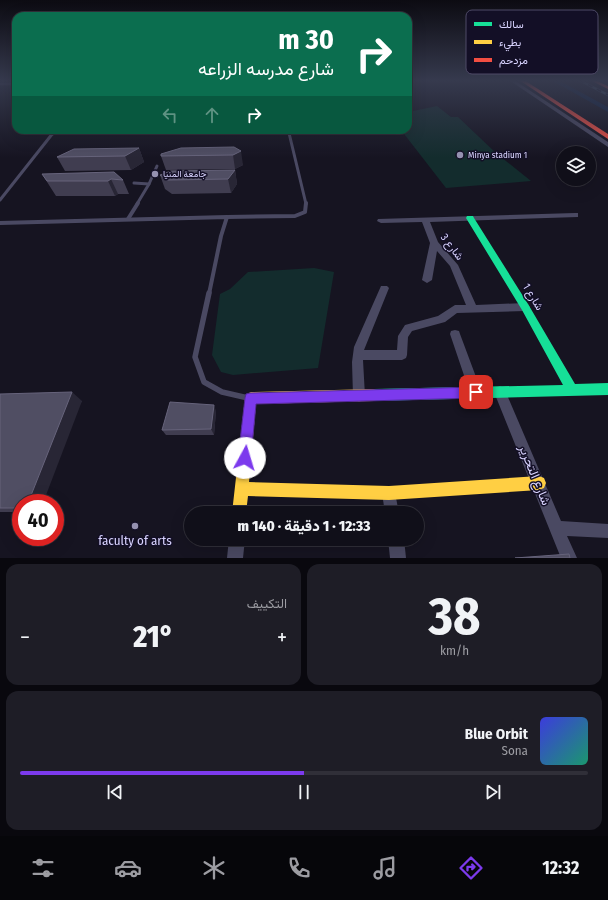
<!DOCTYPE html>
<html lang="ar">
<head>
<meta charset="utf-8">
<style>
	:root { --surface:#100f19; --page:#1e1d26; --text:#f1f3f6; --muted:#9c9ca2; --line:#302f38; --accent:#7c3aed }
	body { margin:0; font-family:"Fira Sans Condensed",Vazirmatn,sans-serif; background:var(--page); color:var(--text); direction:rtl; height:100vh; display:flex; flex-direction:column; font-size:15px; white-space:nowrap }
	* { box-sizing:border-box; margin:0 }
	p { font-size:13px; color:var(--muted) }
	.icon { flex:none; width:22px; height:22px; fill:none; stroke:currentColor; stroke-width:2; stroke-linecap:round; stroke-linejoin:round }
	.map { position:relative; height:558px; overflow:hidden; direction:ltr }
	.panel { display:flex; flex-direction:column; gap:6px; padding:6px; background:#09080e; flex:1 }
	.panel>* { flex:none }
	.banner { position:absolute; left:12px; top:12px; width:400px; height:122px; border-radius:12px; box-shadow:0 4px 16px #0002,0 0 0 1px var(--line); direction:rtl; background:#0b6e4f; color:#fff; overflow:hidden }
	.buttons { position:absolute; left:556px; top:146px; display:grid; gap:8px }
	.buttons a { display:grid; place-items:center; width:40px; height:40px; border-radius:50%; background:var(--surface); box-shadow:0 4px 16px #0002,0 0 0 1px var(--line); font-size:20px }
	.speed { position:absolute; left:12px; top:494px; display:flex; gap:8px; font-size:20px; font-weight:700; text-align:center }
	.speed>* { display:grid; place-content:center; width:52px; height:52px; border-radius:50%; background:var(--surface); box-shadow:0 4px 16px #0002,0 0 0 1px var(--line); line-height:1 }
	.speed .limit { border:6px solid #d22; background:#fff; color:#111 }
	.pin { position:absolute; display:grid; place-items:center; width:34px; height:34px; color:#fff; margin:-17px; border-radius:8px; box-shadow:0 2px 6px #0006 }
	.me { position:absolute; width:44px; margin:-22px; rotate:6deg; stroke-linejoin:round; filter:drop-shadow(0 0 3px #0008) }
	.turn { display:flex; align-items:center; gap:14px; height:84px; padding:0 12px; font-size:18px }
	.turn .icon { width:52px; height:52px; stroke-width:2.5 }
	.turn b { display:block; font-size:28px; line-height:34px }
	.lanes { display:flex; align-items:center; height:38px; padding:0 12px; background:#0003; justify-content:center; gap:20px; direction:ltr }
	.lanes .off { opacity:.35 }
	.big { font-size:30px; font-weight:800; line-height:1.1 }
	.panel .card { flex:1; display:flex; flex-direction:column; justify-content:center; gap:6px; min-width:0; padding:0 14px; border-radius:12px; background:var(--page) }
	.panel .dial { align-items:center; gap:0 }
	.dial b { font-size:52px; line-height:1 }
	.song { display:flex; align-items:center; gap:12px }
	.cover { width:48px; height:48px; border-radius:6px; background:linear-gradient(135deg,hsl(240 70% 55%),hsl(160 70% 35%)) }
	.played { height:4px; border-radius:2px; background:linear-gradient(90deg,var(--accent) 50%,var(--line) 50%) }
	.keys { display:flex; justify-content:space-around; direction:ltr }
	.heat { display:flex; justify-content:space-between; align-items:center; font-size:22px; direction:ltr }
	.panel .tiles { flex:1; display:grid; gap:6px; grid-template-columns:1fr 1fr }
	.card:last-child { grid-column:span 2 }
	.trip { position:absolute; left:184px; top:506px; width:240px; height:40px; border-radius:20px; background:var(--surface); box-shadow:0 4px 16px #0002,0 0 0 1px var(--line); font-weight:800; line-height:40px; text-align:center; direction:rtl }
	.tab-bar { display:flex; height:64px; justify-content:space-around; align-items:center; background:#06060a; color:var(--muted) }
	.tab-bar .icon { width:28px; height:28px }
	.tab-bar .current { color:var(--accent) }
	.tab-bar b { font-size:18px; color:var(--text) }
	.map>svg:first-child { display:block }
	.green { fill:#132c2d }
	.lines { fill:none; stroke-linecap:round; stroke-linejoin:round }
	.canal { fill:#0d2144; fill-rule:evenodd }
	.lane-far3 { stroke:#4a4962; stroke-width:2.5 }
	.lane-far2 { stroke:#4a4962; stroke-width:3 }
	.lane-far1 { stroke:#4a4962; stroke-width:4 }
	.lane { stroke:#4a4962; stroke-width:5.5 }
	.street { fill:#4a4962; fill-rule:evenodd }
	.fast { fill:#16e098; fill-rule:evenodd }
	.slow { fill:#ffcf43; fill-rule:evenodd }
	.jam { fill:#f24e42; fill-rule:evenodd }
	.rail-casing { stroke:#43596b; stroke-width:2.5 }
	.rail { stroke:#130f26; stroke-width:1.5; stroke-dasharray:5; stroke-linecap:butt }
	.wall { fill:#403d50 }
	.shaded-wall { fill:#282635 }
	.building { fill:#504e63; stroke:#66637b }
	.route { fill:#7c3aed; stroke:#51269a }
	.poi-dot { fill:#9591b1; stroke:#130f26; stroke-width:1.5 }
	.labels { text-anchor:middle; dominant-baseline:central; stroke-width:3; stroke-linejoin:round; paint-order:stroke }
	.far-poi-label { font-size:9px; fill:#d9d4ff; stroke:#130f26; text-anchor:start }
	.street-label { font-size:11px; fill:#d9d4ff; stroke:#130f26 }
	.near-street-label { font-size:13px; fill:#d9d4ff; stroke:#130f26 }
	.near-poi-label { font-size:13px; fill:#d9d4ff; stroke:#130f26 }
	.key { fill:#130f26; stroke:#4e4a67; stroke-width:1 }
	.key-label { font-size:11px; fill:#d9d4ff }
</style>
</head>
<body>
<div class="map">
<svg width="608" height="558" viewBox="0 0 608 558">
	<rect width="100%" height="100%" fill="#161421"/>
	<!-- green -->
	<g class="green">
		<polygon points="437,106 451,117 458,117 496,153 531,181 446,188 401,130 408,130 408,112"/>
		<polygon points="314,268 334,272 318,368 233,375 221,372 212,355 220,294 230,289 248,272"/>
	</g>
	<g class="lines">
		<!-- canal -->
		<polygon class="canal" points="551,80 558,80 608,107 608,112"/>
		<!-- lane-far3 -->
		<g class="lane-far3">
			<polyline points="0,80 5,80"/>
			<polyline points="0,84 16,84"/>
			<polyline points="288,130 289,134"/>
			<polyline points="53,134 56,130"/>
		</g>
		<!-- lane-far2 -->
		<g class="lane-far2">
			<polyline points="289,133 306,204"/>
			<polyline points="134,183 149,184"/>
			<polyline points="0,200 53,133"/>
			<polyline points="137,204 149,184 157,166"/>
		</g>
		<!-- lane-far1 -->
		<g class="lane-far1">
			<polyline points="227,217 295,216 305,212 306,203"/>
			<polyline points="128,219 138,203"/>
			<polyline points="0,223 227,217 221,236 209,294"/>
		</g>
		<!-- lane -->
		<polyline class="lane" points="209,293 195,357 204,382 222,392 248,398"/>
		<!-- street -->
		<g class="street">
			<polygon points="509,80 514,80 608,142 608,147"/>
			<polygon points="575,213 578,213 578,217 430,222 438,242 458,265 476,305 525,303 528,304 530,307 528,310 525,311 457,313 445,322 412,331 408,337 407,355 406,358 402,360 363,360 365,396 363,400 359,402 355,400 353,396 352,362 354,347 381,286 387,286 389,288 364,350 397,350 398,336 405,325 438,316 455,305 466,305 450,266 437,251 432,280 427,283 422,280 430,243 422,222 381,223 377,221 378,219"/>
			<polygon points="455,330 459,331 460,334 482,393 480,397 476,399 472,397 470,393 450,334 451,331"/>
			<polygon points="500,386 504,388 561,521 608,524 608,538 567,536 577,558 561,558 494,392 496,388"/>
			<polygon points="389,486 394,488 399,513 385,513 382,493 384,488"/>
			<polygon points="229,539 245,539 243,558 227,558"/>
			<polygon points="388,539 404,539 406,558 390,558"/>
		</g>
		<!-- fast -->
		<polygon class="fast" points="467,216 473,216 474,218 528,304 575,384 608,383 608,395 374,401 370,399 368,395 370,391 374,389 563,385 522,310 466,218"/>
		<!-- slow -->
		<polygon class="slow" points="374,389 378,391 380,395 378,399 374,401 256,404 249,482 389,486 539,476 544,478 546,483 544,488 539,490 389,500 248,496 246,513 232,513 245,398 247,394 251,392"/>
		<!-- jam -->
		<g class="jam">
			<polygon points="519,80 524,80 608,134 608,139"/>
			<polygon points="590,80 595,80 608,86 608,89"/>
		</g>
		<!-- rail casing -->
		<g class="rail-casing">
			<polyline id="rail" points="579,80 608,95"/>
		</g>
		<!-- rail -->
		<use href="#rail" class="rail"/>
	</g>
	<!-- wall -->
	<g class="wall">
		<polygon points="234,147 243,165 235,169 166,170 161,156"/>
		<polygon points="139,148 144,162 131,170 65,171 57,157"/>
		<polygon points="235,170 237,184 231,193 172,194 165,189 160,175"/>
		<polygon points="42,174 123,180 129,194 118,194 115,196 56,196"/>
		<polygon points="0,394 82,401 21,503 21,512 0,512"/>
		<polygon points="216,411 214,435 166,435 162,430"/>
	</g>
	<!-- shaded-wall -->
	<g class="shaded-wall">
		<polygon points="139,148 144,162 131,170 125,156"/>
		<polygon points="241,151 243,165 235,169 233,155"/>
		<polygon points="235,170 237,184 231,193 228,179"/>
		<polygon points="111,179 118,194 115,196 108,181"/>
		<polygon points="72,392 82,401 43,503 28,503"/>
		<polygon points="214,405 216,411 214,435 211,429"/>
	</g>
	<!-- building -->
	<g class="building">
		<polygon points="234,147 241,151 233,155 161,156 161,154 181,148"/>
		<polygon points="139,148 125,156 57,157 74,149"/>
		<polygon points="235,170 228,179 167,180 160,175 171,171"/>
		<polygon points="114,172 123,180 111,179 108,181 47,181 42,174"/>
		<polygon points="72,392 28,503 21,503 21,508 0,508 0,394"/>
		<polygon points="170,402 214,405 211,429 162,430"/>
		<polygon points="569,554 570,558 515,558"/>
	</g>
	<!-- sky -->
	<linearGradient id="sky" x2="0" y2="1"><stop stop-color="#0c0b12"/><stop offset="0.51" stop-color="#363a4e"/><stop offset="1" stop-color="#363a4e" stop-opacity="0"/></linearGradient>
	<rect width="608" height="158" fill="url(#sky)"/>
	<!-- route -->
	<polygon class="route" points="476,387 480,388 482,392 480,397 476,398 256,404 251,458 249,463 245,465 240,463 238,458 245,398 246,394 250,393"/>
	<!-- markers -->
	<g class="poi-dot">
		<circle cx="460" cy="155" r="4"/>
		<circle cx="155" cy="174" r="4"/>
		<circle cx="135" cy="526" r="4"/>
	</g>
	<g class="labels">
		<!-- far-poi labels -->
		<g class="far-poi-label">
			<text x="468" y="155">Minya stadium 1</text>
			<text x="163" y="174">جامعة المنيا</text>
		</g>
		<!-- street labels -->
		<g class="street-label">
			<text transform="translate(452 247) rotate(53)">شارع 3</text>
			<text transform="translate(533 297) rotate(59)">شارع 1</text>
		</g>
		<!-- near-street labels -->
		<g class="near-street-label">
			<text transform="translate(535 475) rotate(68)">شارع التحرير</text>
		</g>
		<!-- near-poi labels -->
		<g class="near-poi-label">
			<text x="135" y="540">faculty of arts</text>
		</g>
	</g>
	<!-- legend -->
	<rect x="466" y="10" width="132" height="64" rx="6" class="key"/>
	<rect x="474" y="22" width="18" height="4" fill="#16e098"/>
	<rect x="474" y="40" width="18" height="4" fill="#ffcf43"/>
	<rect x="474" y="58" width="18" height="4" fill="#f24e42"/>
	<g class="key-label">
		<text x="499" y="28">سالك</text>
		<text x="499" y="46">بطيء</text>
		<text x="499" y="64">مزدحم</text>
	</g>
</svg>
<div class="buttons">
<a><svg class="icon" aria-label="layers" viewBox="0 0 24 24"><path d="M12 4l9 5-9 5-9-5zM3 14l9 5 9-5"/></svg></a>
</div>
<div class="speed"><div class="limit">40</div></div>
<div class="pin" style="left:476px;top:392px;background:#d93025"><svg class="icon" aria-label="arrive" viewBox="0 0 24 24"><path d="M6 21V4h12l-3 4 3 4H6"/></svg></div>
<svg class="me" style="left:245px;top:458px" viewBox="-20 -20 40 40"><circle r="19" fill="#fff"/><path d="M0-13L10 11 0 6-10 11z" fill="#7c3aed"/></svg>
<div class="trip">12:33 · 1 دقيقة · 140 m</div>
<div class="banner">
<div class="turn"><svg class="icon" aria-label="right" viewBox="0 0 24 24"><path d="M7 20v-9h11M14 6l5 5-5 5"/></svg><div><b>30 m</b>شارع مدرسه الزراعه</div></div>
<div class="lanes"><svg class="icon off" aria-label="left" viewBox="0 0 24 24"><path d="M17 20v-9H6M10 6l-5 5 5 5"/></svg><svg class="icon off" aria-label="ahead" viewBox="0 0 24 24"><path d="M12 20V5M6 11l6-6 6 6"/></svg><svg class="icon" aria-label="right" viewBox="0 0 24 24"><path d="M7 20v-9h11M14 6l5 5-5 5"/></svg></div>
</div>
</div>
<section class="panel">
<div class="tiles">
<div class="card dial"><b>38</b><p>km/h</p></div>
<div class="card"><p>التكييف</p>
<div class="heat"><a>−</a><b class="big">21°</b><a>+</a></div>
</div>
<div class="card">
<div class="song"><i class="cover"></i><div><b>Blue Orbit</b><p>Sona</p></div></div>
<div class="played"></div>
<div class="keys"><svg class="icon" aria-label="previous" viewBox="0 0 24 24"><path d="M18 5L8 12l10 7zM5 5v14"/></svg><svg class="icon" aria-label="pause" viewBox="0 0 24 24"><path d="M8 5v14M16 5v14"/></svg><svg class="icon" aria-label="next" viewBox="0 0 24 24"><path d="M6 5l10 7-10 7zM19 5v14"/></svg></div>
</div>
</div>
</section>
<nav class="tab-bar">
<b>12:32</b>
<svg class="icon current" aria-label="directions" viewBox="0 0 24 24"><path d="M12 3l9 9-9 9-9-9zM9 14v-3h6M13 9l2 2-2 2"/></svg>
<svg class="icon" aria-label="music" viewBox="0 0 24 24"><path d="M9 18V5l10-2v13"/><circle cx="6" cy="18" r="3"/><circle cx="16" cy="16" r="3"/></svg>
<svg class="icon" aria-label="phone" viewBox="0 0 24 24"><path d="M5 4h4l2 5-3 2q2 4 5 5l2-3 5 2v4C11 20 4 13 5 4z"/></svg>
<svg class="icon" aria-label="climate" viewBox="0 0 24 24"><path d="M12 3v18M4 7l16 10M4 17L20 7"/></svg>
<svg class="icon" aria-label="car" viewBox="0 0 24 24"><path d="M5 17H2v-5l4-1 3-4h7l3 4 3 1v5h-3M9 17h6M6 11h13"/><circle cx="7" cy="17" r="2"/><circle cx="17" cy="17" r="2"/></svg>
<svg class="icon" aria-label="filters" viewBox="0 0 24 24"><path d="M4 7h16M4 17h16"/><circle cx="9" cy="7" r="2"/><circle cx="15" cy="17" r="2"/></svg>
</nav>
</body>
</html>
